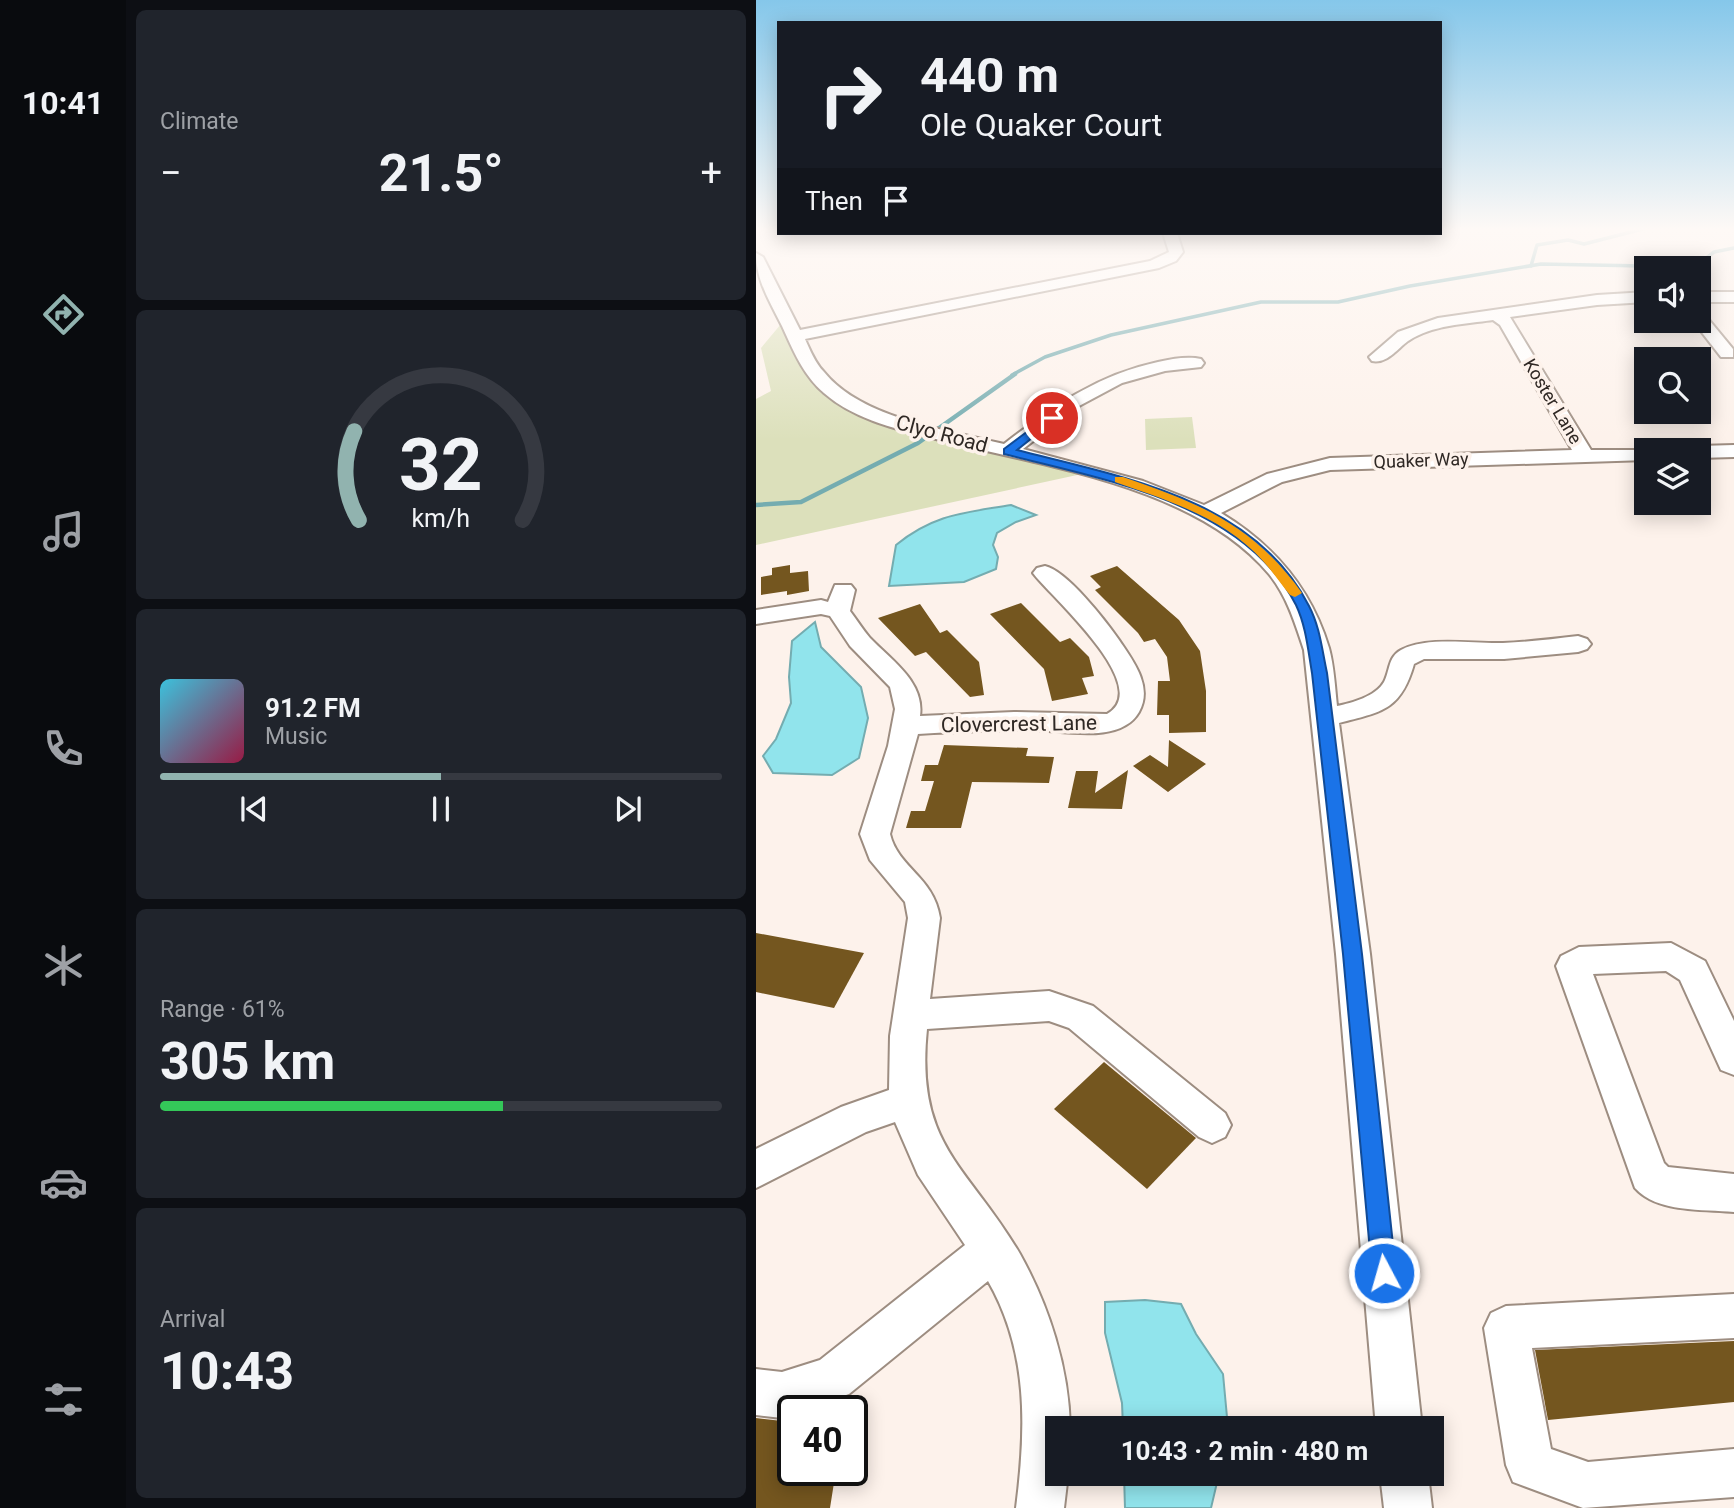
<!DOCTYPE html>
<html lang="en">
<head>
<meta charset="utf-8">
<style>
	:root { --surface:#171b24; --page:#20242c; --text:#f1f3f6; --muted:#9ea1a6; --line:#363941; --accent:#91b3af }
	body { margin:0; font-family:Roboto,sans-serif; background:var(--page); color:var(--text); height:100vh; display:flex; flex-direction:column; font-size:26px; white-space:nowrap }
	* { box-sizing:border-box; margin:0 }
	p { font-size:23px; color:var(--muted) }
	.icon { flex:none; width:38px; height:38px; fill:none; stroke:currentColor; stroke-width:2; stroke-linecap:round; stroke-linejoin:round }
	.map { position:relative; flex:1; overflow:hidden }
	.drawer { display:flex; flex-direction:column; gap:10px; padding:10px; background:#0d0f14; width:630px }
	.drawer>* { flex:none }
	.guide { position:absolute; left:21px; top:21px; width:665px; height:214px; border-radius:0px; box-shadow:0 4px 18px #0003; background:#171b24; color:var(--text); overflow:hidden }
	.controls { position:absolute; left:878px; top:256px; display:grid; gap:14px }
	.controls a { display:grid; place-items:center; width:77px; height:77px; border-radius:0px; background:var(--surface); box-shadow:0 4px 18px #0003; font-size:35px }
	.speed { position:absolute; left:21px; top:1395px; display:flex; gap:14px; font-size:35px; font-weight:700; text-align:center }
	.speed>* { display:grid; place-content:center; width:91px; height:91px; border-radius:50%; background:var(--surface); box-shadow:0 4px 18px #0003; line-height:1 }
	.speed .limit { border:4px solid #111; border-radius:10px; background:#fff; color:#111 }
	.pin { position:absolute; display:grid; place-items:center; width:60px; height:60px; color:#fff; margin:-30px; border:4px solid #fff; border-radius:50%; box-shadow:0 2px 7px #0007 }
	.me { position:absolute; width:77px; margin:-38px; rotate:354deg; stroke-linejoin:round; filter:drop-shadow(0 0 5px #0008) }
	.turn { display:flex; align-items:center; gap:24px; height:147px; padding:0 28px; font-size:32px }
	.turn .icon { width:91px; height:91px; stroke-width:2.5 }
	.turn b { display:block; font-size:49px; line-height:60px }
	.then { display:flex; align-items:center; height:66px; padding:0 28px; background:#0003; gap:14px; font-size:26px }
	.big { font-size:52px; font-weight:700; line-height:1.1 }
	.drawer .tile { flex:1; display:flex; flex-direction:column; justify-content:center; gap:10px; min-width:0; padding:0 24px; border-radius:10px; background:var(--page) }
	.drawer .dial { align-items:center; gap:0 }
	.dial svg { height:182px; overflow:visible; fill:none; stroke:var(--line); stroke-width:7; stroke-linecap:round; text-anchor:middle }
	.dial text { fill:var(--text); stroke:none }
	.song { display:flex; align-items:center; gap:21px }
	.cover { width:84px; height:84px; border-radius:10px; background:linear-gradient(135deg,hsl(190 70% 55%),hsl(340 70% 35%)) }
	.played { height:7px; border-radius:4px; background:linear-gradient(90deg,var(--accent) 50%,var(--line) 50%) }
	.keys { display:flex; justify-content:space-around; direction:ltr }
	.heat { display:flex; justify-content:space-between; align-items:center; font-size:38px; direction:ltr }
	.charge { height:10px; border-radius:5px; background:linear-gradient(90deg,#34c759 61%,var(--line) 0) }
	.trip { position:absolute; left:289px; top:1416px; width:399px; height:70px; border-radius:0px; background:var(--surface); box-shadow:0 4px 18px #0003; font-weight:700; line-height:70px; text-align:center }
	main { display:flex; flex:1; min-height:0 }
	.tabs { display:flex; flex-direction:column; width:126px; justify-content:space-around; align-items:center; background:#090b0e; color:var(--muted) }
	.tabs .icon { width:49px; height:49px }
	.tabs .active { color:var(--accent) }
	.tabs b { font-size:32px; color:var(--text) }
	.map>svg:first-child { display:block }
	.green { fill:#dce0bb }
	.water { fill:#91e4ec; stroke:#74acb0; stroke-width:2 }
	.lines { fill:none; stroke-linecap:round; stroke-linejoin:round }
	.stream-far1 { stroke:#74acb0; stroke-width:3.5 }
	.stream { stroke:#74acb0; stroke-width:4.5 }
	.building { fill:#74561f }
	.minor-casing { stroke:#9d8d81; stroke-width:4 }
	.minor { fill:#fff; fill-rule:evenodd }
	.route { fill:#1a73e8; stroke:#114b97; stroke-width:2 }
	.slow { fill:#f59e0b }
	.labels { text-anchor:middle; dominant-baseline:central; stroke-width:7; stroke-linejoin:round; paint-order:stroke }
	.far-street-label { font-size:18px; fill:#2f2824; stroke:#fdf2eb }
	.street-label { font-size:21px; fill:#2f2824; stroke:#fdf2eb }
</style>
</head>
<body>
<main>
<nav class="tabs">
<b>10:41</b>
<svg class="icon active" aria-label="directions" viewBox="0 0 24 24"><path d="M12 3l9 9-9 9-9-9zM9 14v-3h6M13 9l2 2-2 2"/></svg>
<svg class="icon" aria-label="music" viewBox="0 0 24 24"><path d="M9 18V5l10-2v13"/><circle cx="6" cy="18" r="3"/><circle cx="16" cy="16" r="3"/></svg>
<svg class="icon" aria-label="phone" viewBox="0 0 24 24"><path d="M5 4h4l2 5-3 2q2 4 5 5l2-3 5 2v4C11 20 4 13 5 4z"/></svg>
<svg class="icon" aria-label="climate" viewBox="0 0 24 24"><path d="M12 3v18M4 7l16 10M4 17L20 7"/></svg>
<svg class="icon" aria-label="car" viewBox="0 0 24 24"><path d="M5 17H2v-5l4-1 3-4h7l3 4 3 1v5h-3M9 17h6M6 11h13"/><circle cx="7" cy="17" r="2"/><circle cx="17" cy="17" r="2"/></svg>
<svg class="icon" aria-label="filters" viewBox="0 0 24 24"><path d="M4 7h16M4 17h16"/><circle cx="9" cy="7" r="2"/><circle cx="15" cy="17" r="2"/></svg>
</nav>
<section class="drawer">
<div class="tile"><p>Climate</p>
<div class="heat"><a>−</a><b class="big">21.5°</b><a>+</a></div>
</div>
<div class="tile dial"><svg viewBox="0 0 100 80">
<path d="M14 69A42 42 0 1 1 86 69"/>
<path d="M14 69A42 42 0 0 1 12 30" stroke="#91b3af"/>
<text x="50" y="56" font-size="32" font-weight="700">32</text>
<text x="50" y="72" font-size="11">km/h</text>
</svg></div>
<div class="tile">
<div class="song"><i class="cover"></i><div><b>91.2 FM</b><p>Music</p></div></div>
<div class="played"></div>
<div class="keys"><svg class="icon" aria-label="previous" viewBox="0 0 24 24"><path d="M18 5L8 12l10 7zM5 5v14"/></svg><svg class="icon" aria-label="pause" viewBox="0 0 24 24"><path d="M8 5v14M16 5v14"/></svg><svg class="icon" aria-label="next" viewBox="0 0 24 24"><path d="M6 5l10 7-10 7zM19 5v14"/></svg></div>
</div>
<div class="tile"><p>Range · 61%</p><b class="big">305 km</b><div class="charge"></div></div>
<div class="tile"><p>Arrival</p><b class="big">10:43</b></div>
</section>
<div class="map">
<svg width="978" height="1508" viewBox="0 0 978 1508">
	<rect width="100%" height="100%" fill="#fdf2eb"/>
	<!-- green -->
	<g class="green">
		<polygon points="30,318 53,365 101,408 335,472 0,545 0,399 15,391 5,348"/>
		<polygon points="436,417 440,448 390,450 389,419"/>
	</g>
	<!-- water -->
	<g class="water">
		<path d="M255,505L280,515L260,522L241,533L237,545L242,557L240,569L208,582L133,586L140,545C178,514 208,513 255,505Z"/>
		<polygon points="59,622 65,647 105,687 112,718 103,758 76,775 17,773 7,756 20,739 35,703 33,677 36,641"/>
		<polygon points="389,1300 425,1304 440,1334 467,1374 472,1428 367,1428 366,1403 349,1333 349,1302"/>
		<polygon points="368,1474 463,1474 455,1508 369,1508"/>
	</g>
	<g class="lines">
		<!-- stream-far1 -->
		<g class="stream-far1">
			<polyline points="775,266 781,245 812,240 828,244 887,229"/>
			<polyline points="256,375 289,357 355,335 505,302 582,302 654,286 785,264 939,267 950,264 949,259 958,252 978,248"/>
		</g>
		<!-- stream -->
		<polyline class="stream" points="0,505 45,502 162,443 259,374"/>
	</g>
	<!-- building -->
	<g class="building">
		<polygon points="34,565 34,573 52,571 53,591 31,595 31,591 5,595 5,577 16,575 16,568"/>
		<polygon points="361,566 423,620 444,651 450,691 450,732 413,733 413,715 401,715 402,681 414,681 411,657 399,639 388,642 382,633 339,590 345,587 334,576"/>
		<polygon points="265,603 304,642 314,638 333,657 338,676 326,678 332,694 296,701 288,669 234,614"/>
		<polygon points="164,604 184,633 191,630 223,662 228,695 214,697 170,652 159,656 122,618"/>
		<polygon points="413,740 450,764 412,792 377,766 394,755 412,767"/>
		<polygon points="188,745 272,748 270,756 298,757 293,783 216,782 205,828 150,828 155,811 169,811 178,781 165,781 169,765 182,765"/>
		<polygon points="372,770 366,809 312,808 320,771 342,771 339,793"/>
		<polygon points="0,933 108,953 78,1008 0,992"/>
		<polygon points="348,1062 440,1138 391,1189 298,1109"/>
		<polygon points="978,1341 978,1402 792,1420 779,1350"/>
		<polygon points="37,1417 37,1470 80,1470 74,1508 0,1508 0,1418 26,1421"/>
	</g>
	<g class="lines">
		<!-- minor casing -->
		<g class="minor-casing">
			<g id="minor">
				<path d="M407,233H421L427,252L420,261L403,268L49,339C54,350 59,363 68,372C106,419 192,430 248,444C296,407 341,375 402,362C415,359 432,356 445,359L448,363L445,367L409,371L366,383L323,406L267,449L387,481L448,505L511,474L574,458L816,450L744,325L737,320C709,324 676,325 652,341C641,349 631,364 616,361L613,357L642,332L682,318L841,295L891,292V302L841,305L754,317L835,450H898H891V460L574,470L526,482L465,513C518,545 555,588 573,648C578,666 579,687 581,706C596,703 620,696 628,682C634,671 632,657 645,650C671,636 718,644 747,643C772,642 797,639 822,636L831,639L835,644L831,649L822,652L748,659H668L658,664C645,710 626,712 583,723L614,954L666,1428H620L580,954L548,650C539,623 531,596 513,574C439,486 290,467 184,440C145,430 100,421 68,393C47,375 37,350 26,326C14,302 0,280 0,253L7,257L44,330L394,261L413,252Z"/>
				<rect x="943" y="292" width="35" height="10"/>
				<polygon points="943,313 949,315 977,349 977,357 965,357 937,321 943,320"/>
				<polygon points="978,445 978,457 943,458 943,450 935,450 943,446"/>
				<path d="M289,566C311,571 350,621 363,640C378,662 397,687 383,712C364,745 306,730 273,730C236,730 199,732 162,734L134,834C142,868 178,877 184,918L174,999L293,991L337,1006L469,1113L475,1125L469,1137L456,1143L443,1137L313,1028L293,1021L171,1029C159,1147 212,1165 264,1254C293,1306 313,1368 314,1428H301V1474H312L308,1508H260C270,1430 273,1352 232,1281L93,1394L47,1410H37V1414L26,1418L0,1415V1369L26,1372L64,1360L209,1245L162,1175L139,1122L110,1132L0,1188V1149L85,1107L133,1090L134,1036L152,918L149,902L114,860L104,834L132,746L139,709L134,687L94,646L74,616L65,614L0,624V610L65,600L72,602L79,585H95L99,590L94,611C101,620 107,630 114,638C135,660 169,682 164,716L258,712L351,714C400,687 293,595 277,573L281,568Z"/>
				<path d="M915,943L949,961L978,1021V1075L965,1070L924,980L910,971L837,974L908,1163L912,1167L978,1174V1212C947,1209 901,1213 879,1188L800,966L805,956L823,947Z"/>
				<polygon points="978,1294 978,1338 776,1348 795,1449 832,1462 978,1449 978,1497 827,1508 757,1482 750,1465 728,1328 735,1313 750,1306"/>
				<polygon points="624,1474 672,1474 676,1508 628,1508"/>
			</g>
		</g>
		<!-- minor -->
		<use href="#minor" class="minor"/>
	</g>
	<!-- sky -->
	<linearGradient id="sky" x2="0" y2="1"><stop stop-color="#85c7ea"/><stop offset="0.52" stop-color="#fef9f6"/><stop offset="1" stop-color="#fef9f6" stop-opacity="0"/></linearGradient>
	<rect width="978" height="440" fill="url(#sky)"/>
	<!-- route -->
	<path class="route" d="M292,416L301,418L261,450C366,477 499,499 553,606C564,627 566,650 571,673L606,954L640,1273L636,1281L628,1285L619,1281L616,1273L587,954L556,673C552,650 550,626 540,605C488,503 349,480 248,454V449Z"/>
	<!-- slow -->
	<path class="slow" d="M359,477H367C445,504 496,524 546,593L539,597L534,595C525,584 517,572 507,561C469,518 411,500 359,482Z"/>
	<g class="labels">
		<!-- far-street labels -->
		<g class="far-street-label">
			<text transform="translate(797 401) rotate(59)">Koster Lane</text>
			<text transform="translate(665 460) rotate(-2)">Quaker Way</text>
		</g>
		<!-- street labels -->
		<g class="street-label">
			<text transform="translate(186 434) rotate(15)">Clyo Road</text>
			<text transform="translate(263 724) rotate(-1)">Clovercrest Lane</text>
		</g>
	</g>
</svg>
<div class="controls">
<a><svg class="icon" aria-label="sound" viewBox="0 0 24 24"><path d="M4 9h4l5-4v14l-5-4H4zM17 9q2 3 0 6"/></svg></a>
<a><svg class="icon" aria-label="search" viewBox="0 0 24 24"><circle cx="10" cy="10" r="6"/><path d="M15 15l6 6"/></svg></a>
<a><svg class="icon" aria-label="layers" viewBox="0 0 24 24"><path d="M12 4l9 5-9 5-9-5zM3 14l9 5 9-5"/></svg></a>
</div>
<div class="speed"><div class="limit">40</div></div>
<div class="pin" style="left:296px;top:418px;background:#d93025"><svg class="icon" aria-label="arrive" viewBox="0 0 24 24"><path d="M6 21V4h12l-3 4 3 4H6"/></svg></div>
<svg class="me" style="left:628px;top:1273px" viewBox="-20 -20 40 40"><circle r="17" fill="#1a73e8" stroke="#fff" stroke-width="3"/><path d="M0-11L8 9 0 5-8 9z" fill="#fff"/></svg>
<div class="trip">10:43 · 2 min · 480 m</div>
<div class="guide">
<div class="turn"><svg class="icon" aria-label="right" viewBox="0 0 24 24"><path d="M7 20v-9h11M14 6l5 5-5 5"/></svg><div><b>440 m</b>Ole Quaker Court</div></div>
<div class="then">Then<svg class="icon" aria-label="arrive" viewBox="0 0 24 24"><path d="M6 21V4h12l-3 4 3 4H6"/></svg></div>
</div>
</div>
</main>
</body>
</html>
